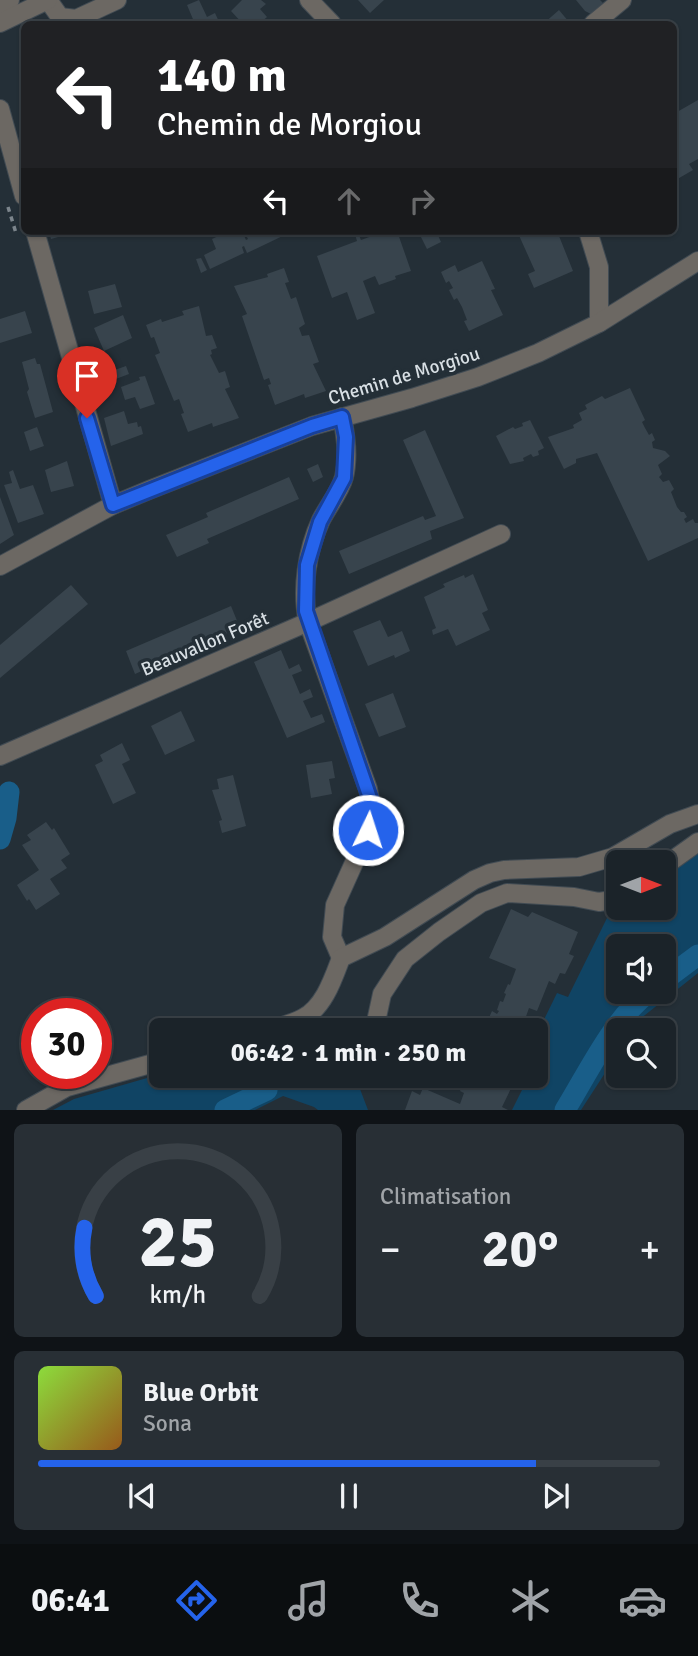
<!DOCTYPE html>
<html lang="fr">
<head>
<meta charset="utf-8">
<style>
	:root { --surface:#1b2329; --page:#282f35; --text:#f1f3f6; --muted:#a0a4a8; --line:#394046; --accent:#2563eb }
	body { margin:0; font-family:Signika,sans-serif; background:var(--page); color:var(--text); height:100vh; display:flex; flex-direction:column; font-size:26px; white-space:nowrap }
	* { box-sizing:border-box; margin:0 }
	p { font-size:23px; color:var(--muted) }
	.icon { flex:none; width:38px; height:38px; fill:none; stroke:currentColor; stroke-width:2; stroke-linecap:round; stroke-linejoin:round }
	.map { position:relative; height:1110px; overflow:hidden }
	.sheet { display:flex; flex-direction:column; gap:14px; padding:14px; background:#0f1317; flex:1 }
	.sheet>* { flex:none }
	.hud { position:absolute; left:21px; top:21px; width:656px; height:214px; border-radius:10px; box-shadow:0 2px 5px #0004,0 0 0 2px var(--line); background:#202124; color:#fff; overflow:hidden }
	.needle { width:46px; rotate:90deg }
	.fabs { position:absolute; left:606px; top:850px; display:grid; gap:14px }
	.fabs a { display:grid; place-items:center; width:70px; height:70px; border-radius:10px; background:var(--surface); box-shadow:0 2px 5px #0004,0 0 0 2px var(--line); font-size:35px }
	.speed { position:absolute; left:21px; top:998px; display:flex; gap:14px; font-size:35px; font-weight:700; text-align:center }
	.speed>* { display:grid; place-content:center; width:91px; height:91px; border-radius:50%; background:var(--surface); box-shadow:0 2px 5px #0004,0 0 0 2px var(--line); line-height:1 }
	.speed .limit { border:10px solid #d22; background:#fff; color:#111 }
	.pin { position:absolute; display:grid; place-items:center; width:60px; height:60px; color:#fff; margin:-72px -30px; border-radius:50% 50% 50% 0; rotate:-45deg; box-shadow:0 0 7px #0007 }
	.pin .icon { rotate:45deg }
	.me { position:absolute; width:77px; margin:-38px; rotate:4deg; stroke-linejoin:round; filter:drop-shadow(0 0 5px #0008) }
	.turn { display:flex; align-items:center; gap:24px; height:147px; padding:0 21px; font-size:32px }
	.turn .icon { width:91px; height:91px; stroke-width:2.5 }
	.turn b { display:block; font-size:49px; line-height:60px }
	.lanes { display:flex; align-items:center; height:66px; padding:0 21px; background:#0003; justify-content:center; gap:35px; direction:ltr }
	.lanes .off { opacity:.35 }
	.big { font-size:52px; font-weight:700; line-height:1.1 }
	.sheet .tile { flex:1; display:flex; flex-direction:column; justify-content:center; gap:10px; min-width:0; padding:0 24px; border-radius:10px; background:var(--page) }
	.sheet .dial { align-items:center; gap:0 }
	.dial svg { height:182px; overflow:visible; fill:none; stroke:var(--line); stroke-width:7; stroke-linecap:round; text-anchor:middle }
	.dial text { fill:var(--text); stroke:none }
	.song { display:flex; align-items:center; gap:21px }
	.cover { width:84px; height:84px; border-radius:10px; background:linear-gradient(135deg,hsl(90 70% 55%),hsl(30 70% 35%)) }
	.played { height:7px; border-radius:4px; background:linear-gradient(90deg,var(--accent) 80%,var(--line) 80%) }
	.keys { display:flex; justify-content:space-around; direction:ltr }
	.heat { display:flex; justify-content:space-between; align-items:center; font-size:38px; direction:ltr }
	.sheet .tiles { flex:1; display:grid; gap:14px; grid-template-columns:1fr 1fr }
	.tile:last-child { grid-column:span 2 }
	.trip { position:absolute; left:149px; top:1018px; width:399px; height:70px; border-radius:10px; background:var(--surface); box-shadow:0 2px 5px #0004,0 0 0 2px var(--line); font-weight:700; line-height:70px; text-align:center }
	.tabs { display:flex; height:112px; justify-content:space-around; align-items:center; background:#0b0e10; color:var(--muted) }
	.tabs .icon { width:49px; height:49px }
	.tabs .selected { color:var(--accent) }
	.tabs b { font-size:32px; color:var(--text) }
	.map>svg:first-child { display:block }
	.green { fill:#104464; fill-rule:evenodd }
	.lines { fill:none; stroke-linecap:round; stroke-linejoin:round }
	.canal { stroke:#195e89; stroke-width:21 }
	.building { fill:#38444d }
	.minor-casing { stroke:#414b53; stroke-width:20 }
	.path { stroke:#7c858c; stroke-width:3.5; stroke-dasharray:5 5; stroke-linecap:butt }
	.minor { stroke:#6c6863; stroke-width:18 }
	.route-casing { stroke:#184099; stroke-width:18 }
	.route { stroke:#2563eb; stroke-width:12 }
	.labels { text-anchor:middle; dominant-baseline:central; stroke-width:7; stroke-linejoin:round; paint-order:stroke }
	.street-label { font-size:19px; fill:#d8dfe4; stroke:#242f37 }
</style>
</head>
<body>
<div class="map">
<svg width="698" height="1110" viewBox="0 0 698 1110">
	<rect width="100%" height="100%" fill="#242f37"/>
	<!-- green -->
	<g class="green">
		<path d="M698,853V973L640,1019L632,1031H618V1053L581,1110H512L528,1078L527,1076H536V1036L557,993L568,997L607,918L621,908H663V878ZM618,947H663V992H618Z"/>
		<polygon points="161,1074 161,1076 355,1076 368,1110 318,1110 314,1107 283,1096 255,1110 53,1110 74,1099"/>
	</g>
	<g class="lines">
		<!-- canal -->
		<g class="canal">
			<polyline points="0,839 6,818 9,792"/>
			<polyline points="663,981 698,955"/>
			<polyline points="225,1110 267,1090"/>
			<path d="M565,1110C588,1073 613,1019 649,992"/>
		</g>
	</g>
	<!-- building -->
	<g class="building">
		<polygon points="199,0 207,17 215,13 220,24 195,24 187,5"/>
		<polygon points="242,0 261,0 266,4 260,9 267,17 259,24 243,24 231,11"/>
		<polygon points="358,0 384,0 370,13"/>
		<polygon points="576,0 600,0 603,3 591,14 585,11"/>
		<polygon points="559,10 569,22 567,24 543,24"/>
		<polygon points="698,100 698,159 689,164 693,170 674,181 674,117 678,114 677,112"/>
		<polygon points="49,231 76,231 76,232 51,239"/>
		<polygon points="229,231 242,231 246,240 248,239 244,231 293,231 247,253 244,246 242,247 244,253 210,269 204,255 216,249 212,239"/>
		<polygon points="354,231 357,231 361,240 386,231 397,231 411,271 395,276 396,279 379,285 375,276 363,281 375,313 357,320 347,292 332,298 317,256 357,241"/>
		<polygon points="418,231 436,231 441,242 427,249"/>
		<polygon points="517,231 571,231 559,236 573,271 534,288 528,274 535,271"/>
		<polygon points="201,258 207,270 201,273 196,259"/>
		<polygon points="482,261 495,289 491,290 503,315 469,331 464,321 467,320 462,307 457,298 454,300 449,290 453,288 449,281 446,283 441,272 455,265 458,272"/>
		<polygon points="284,268 289,282 285,283 291,299 296,297 305,324 299,328 302,336 309,335 319,362 313,364 326,391 305,398 304,394 275,405 268,385 271,384 269,378 264,380 242,316 247,314 234,286 268,277 267,274"/>
		<polygon points="115,284 122,307 94,314 88,291"/>
		<polygon points="199,306 206,336 212,335 217,348 211,350 212,354 210,355 219,373 225,371 230,387 225,389 239,418 213,427 212,423 188,432 181,414 184,413 179,399 174,401 155,355 160,353 154,337 151,338 146,325 161,319 162,322 184,315 182,311"/>
		<polygon points="25,311 32,333 0,343 0,319"/>
		<polygon points="123,315 132,338 104,351 94,328"/>
		<polygon points="96,357 98,363 104,360 109,372 126,366 129,374 92,388 85,362"/>
		<polygon points="35,358 37,364 40,364 53,412 35,418 27,392 29,389 22,362"/>
		<polygon points="145,376 155,404 140,409 135,397 125,400 121,387 140,380 139,377"/>
		<polygon points="630,388 645,420 642,422 645,428 649,435 652,433 655,440 652,442 653,448 665,451 670,456 658,465 662,474 659,477 663,482 669,480 674,489 671,492 677,507 681,512 684,512 687,517 684,519 686,523 693,519 695,523 698,523 698,538 648,561 597,453 576,459 576,463 564,469 548,437 574,428 573,425 582,420 579,413 587,409 585,405 602,396 605,399"/>
		<polygon points="124,411 128,424 137,422 138,427 141,426 143,434 111,446 104,418"/>
		<polygon points="530,420 544,448 538,451 539,455 533,457 531,454 523,458 524,461 510,464 496,436 513,427 515,429 523,426 522,423"/>
		<polygon points="37,427 44,446 30,451 24,432"/>
		<polygon points="425,430 464,518 430,531 432,539 349,574 339,551 423,516 425,520 436,516 403,440"/>
		<polygon points="67,461 74,486 51,492 45,470"/>
		<polygon points="318,464 323,477 313,482 307,469"/>
		<polygon points="13,470 20,489 33,485 44,514 18,523 4,485 12,483 9,472"/>
		<polygon points="289,477 299,499 207,539 209,543 177,557 166,535 208,517 206,513"/>
		<polygon points="0,497 14,535 0,544"/>
		<polygon points="473,574 488,610 482,613 490,630 456,646 448,629 433,635 432,630 436,628 424,597 445,587 443,584 464,575 465,578"/>
		<polygon points="71,585 88,604 0,678 0,645"/>
		<polygon points="231,606 240,628 135,674 126,651"/>
		<polygon points="380,620 388,637 402,631 410,651 395,658 394,655 368,666 353,631"/>
		<polygon points="281,650 289,669 299,664 302,671 292,675 300,694 310,689 313,697 303,701 311,718 322,714 325,722 287,738 254,662"/>
		<polygon points="393,693 406,727 379,737 365,704"/>
		<polygon points="181,711 195,741 165,755 151,726"/>
		<polygon points="122,743 130,760 122,764 136,793 113,804 95,765 103,761 100,755"/>
		<polygon points="332,761 335,778 329,779 332,794 311,798 306,765"/>
		<polygon points="233,775 246,826 222,833 219,821 222,820 212,790 219,789 217,779"/>
		<polygon points="46,822 52,830 54,828 70,854 61,860 67,868 50,879 60,894 36,910 29,899 27,901 17,885 39,870 22,845 31,840 27,835"/>
		<polygon points="511,909 528,917 532,912 578,932 569,954 574,956 565,974 560,973 555,984 549,981 537,1011 529,1008 523,1025 526,1027 525,1031 483,1031 492,1011 497,1014 499,1011 497,1010 500,1001 503,1002 506,994 504,993 508,984 510,985 516,969 489,958"/>
		<polygon points="471,1076 507,1076 515,1080 502,1107 508,1110 405,1110 412,1091 420,1095 423,1088 460,1104 464,1093 460,1091 465,1080 469,1082"/>
	</g>
	<g class="lines">
		<!-- minor casing -->
		<g class="minor-casing">
			<g id="minor">
				<polyline points="48,0 60,17 76,19 117,0"/>
				<polyline points="309,0 332,24"/>
				<polyline points="0,15 10,0"/>
				<polyline points="0,23 48,0"/>
				<polyline points="593,24 622,0"/>
				<polyline points="0,109 24,196"/>
				<polyline points="35,231 113,505"/>
				<polyline points="588,231 599,267 599,323"/>
				<polyline points="0,566 113,505 149,490 312,426 412,398 478,377 538,353 599,323 698,261"/>
				<polyline points="0,756 308,622 501,534"/>
				<polyline points="663,867 698,842"/>
				<path d="M341,958L332,937L335,905L362,845L373,814L368,789L308,622C301,590 307,550 321,520C328,506 340,492 344,477C349,457 346,436 342,417"/>
				<path d="M266,1031C278,1027 292,1024 303,1018C324,1007 333,979 341,958L385,937L474,880L490,873L504,870L579,867L613,857L670,824L698,814"/>
				<polyline points="374,1031 382,994 405,959 439,932 481,903 507,893 574,897 599,902 618,899"/>
				<polyline points="26,1110 67,1087 161,1061"/>
			</g>
		</g>
		<!-- path -->
		<polyline class="path" points="8,207 16,233"/>
		<!-- minor -->
		<use href="#minor" class="minor"/>
	</g>
	<g class="lines">
		<!-- route casing -->
		<g class="route-casing">
			<polyline id="route" points="87,418 113,505 312,426 342,417 346,437 344,478 320,522 307,565 306,611 371,801 373,814 368,830"/>
		</g>
		<!-- route -->
		<use href="#route" class="route"/>
	</g>
	<g class="labels">
		<!-- street labels -->
		<g class="street-label">
			<text transform="translate(404 376) rotate(-17)">Chemin de Morgiou</text>
			<text transform="translate(205 644) rotate(-23)">Beauvallon Forêt</text>
		</g>
	</g>
</svg>
<div class="fabs">
<a><svg class="needle" viewBox="-14 -14 28 28"><path d="M0-13l5 13h-10z" fill="#e53935"/><path d="M0 13l5-13h-10z" fill="#a0a4a8"/></svg></a>
<a><svg class="icon" aria-label="sound" viewBox="0 0 24 24"><path d="M4 9h4l5-4v14l-5-4H4zM17 9q2 3 0 6"/></svg></a>
<a><svg class="icon" aria-label="search" viewBox="0 0 24 24"><circle cx="10" cy="10" r="6"/><path d="M15 15l6 6"/></svg></a>
</div>
<div class="speed"><div class="limit">30</div></div>
<div class="pin" style="left:87px;top:418px;background:#d93025"><svg class="icon" aria-label="arrive" viewBox="0 0 24 24"><path d="M6 21V4h12l-3 4 3 4H6"/></svg></div>
<svg class="me" style="left:368px;top:830px" viewBox="-20 -20 40 40"><circle r="17" fill="#2563eb" stroke="#fff" stroke-width="3"/><path d="M0-11L8 9 0 5-8 9z" fill="#fff"/></svg>
<div class="trip">06:42 · 1 min · 250 m</div>
<div class="hud">
<div class="turn"><svg class="icon" aria-label="left" viewBox="0 0 24 24"><path d="M17 20v-9H6M10 6l-5 5 5 5"/></svg><div><b>140 m</b>Chemin de Morgiou</div></div>
<div class="lanes"><svg class="icon" aria-label="left" viewBox="0 0 24 24"><path d="M17 20v-9H6M10 6l-5 5 5 5"/></svg><svg class="icon off" aria-label="ahead" viewBox="0 0 24 24"><path d="M12 20V5M6 11l6-6 6 6"/></svg><svg class="icon off" aria-label="right" viewBox="0 0 24 24"><path d="M7 20v-9h11M14 6l5 5-5 5"/></svg></div>
</div>
</div>
<section class="sheet">
<div class="tiles">
<div class="tile dial"><svg viewBox="0 0 100 80">
<path d="M14 69A42 42 0 1 1 86 69"/>
<path d="M14 69A42 42 0 0 1 9 39" stroke="#2563eb"/>
<text x="50" y="56" font-size="32" font-weight="700">25</text>
<text x="50" y="72" font-size="11">km/h</text>
</svg></div>
<div class="tile"><p>Climatisation</p>
<div class="heat"><a>−</a><b class="big">20°</b><a>+</a></div>
</div>
<div class="tile">
<div class="song"><i class="cover"></i><div><b>Blue Orbit</b><p>Sona</p></div></div>
<div class="played"></div>
<div class="keys"><svg class="icon" aria-label="previous" viewBox="0 0 24 24"><path d="M18 5L8 12l10 7zM5 5v14"/></svg><svg class="icon" aria-label="pause" viewBox="0 0 24 24"><path d="M8 5v14M16 5v14"/></svg><svg class="icon" aria-label="next" viewBox="0 0 24 24"><path d="M6 5l10 7-10 7zM19 5v14"/></svg></div>
</div>
</div>
</section>
<nav class="tabs">
<b>06:41</b>
<svg class="icon selected" aria-label="directions" viewBox="0 0 24 24"><path d="M12 3l9 9-9 9-9-9zM9 14v-3h6M13 9l2 2-2 2"/></svg>
<svg class="icon" aria-label="music" viewBox="0 0 24 24"><path d="M9 18V5l10-2v13"/><circle cx="6" cy="18" r="3"/><circle cx="16" cy="16" r="3"/></svg>
<svg class="icon" aria-label="phone" viewBox="0 0 24 24"><path d="M5 4h4l2 5-3 2q2 4 5 5l2-3 5 2v4C11 20 4 13 5 4z"/></svg>
<svg class="icon" aria-label="climate" viewBox="0 0 24 24"><path d="M12 3v18M4 7l16 10M4 17L20 7"/></svg>
<svg class="icon" aria-label="car" viewBox="0 0 24 24"><path d="M5 17H2v-5l4-1 3-4h7l3 4 3 1v5h-3M9 17h6M6 11h13"/><circle cx="7" cy="17" r="2"/><circle cx="17" cy="17" r="2"/></svg>
</nav>
</body>
</html>
